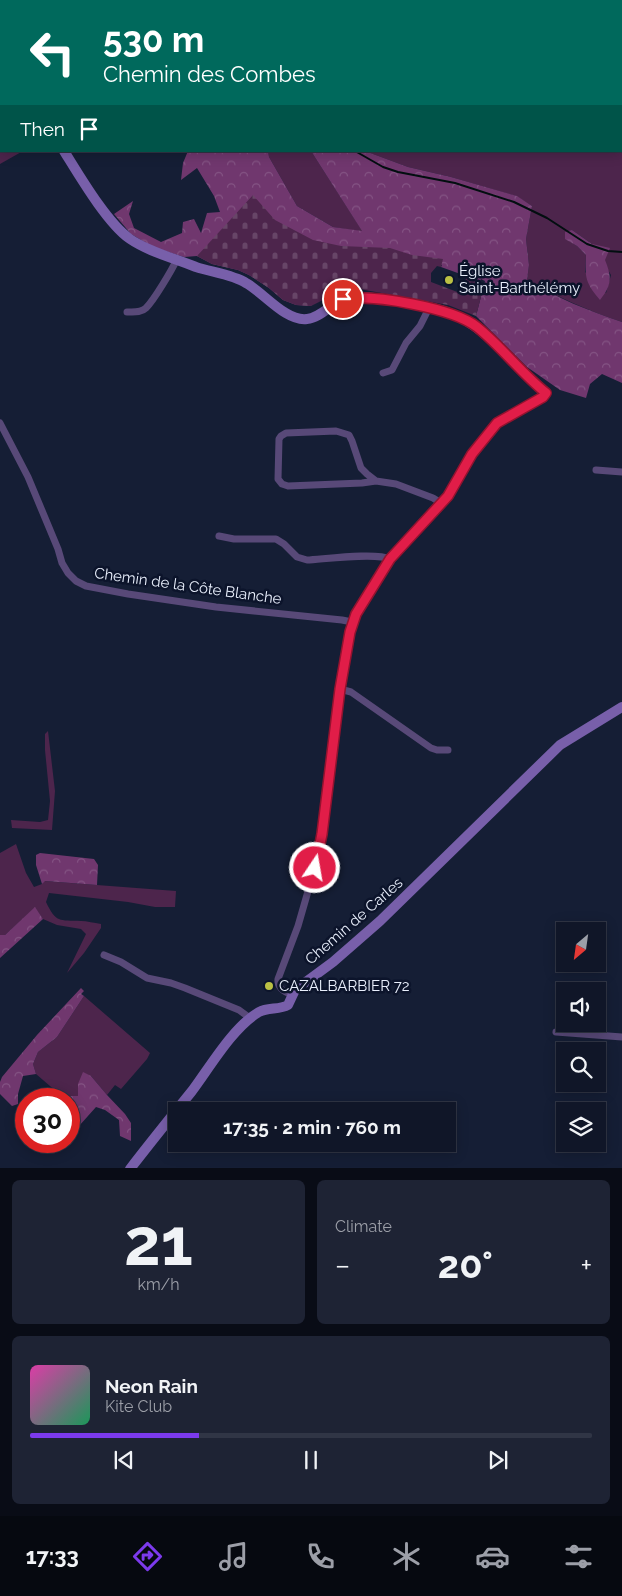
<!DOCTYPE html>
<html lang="en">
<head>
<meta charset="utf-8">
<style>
	:root { --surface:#101628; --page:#1e2334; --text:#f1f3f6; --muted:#9c9fa8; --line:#303545; --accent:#7c3aed }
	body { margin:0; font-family:Raleway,sans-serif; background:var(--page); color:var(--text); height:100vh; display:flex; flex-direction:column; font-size:19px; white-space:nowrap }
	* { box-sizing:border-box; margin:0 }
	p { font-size:16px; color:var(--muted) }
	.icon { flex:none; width:28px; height:28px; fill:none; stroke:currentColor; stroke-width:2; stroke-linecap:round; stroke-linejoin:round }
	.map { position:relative; height:1168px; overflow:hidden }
	.panel { display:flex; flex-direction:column; gap:12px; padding:12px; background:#090c16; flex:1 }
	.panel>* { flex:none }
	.top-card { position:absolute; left:0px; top:0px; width:622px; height:152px; box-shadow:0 2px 12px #0003,0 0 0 1px var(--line); background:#00695c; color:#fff; overflow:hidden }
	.needle { width:32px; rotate:209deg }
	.buttons { position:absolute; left:556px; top:922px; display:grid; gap:10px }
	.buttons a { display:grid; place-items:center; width:50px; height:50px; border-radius:0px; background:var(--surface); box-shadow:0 2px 12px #0003,0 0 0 1px var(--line); font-size:25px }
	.speed { position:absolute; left:15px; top:1088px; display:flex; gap:10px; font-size:25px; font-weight:700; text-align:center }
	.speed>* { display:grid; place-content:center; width:65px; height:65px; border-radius:50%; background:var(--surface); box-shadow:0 2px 12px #0003,0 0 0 1px var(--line); line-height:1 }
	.speed .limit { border:8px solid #d22; background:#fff; color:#111 }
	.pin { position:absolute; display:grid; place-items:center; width:42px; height:42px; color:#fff; margin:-21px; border:2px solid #fff; border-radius:50%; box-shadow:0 1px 5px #0007 }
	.me { position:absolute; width:55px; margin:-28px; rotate:12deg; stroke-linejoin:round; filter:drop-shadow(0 0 4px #0008) }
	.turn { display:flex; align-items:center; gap:18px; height:105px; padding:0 20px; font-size:22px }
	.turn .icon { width:65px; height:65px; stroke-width:2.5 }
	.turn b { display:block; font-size:35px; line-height:42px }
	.then { display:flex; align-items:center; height:48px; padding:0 20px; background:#0003; gap:10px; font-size:19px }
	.big { font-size:38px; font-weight:700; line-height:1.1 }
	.panel .widget { flex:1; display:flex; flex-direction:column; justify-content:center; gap:8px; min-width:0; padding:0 18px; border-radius:8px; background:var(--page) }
	.panel .dial { align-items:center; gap:0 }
	.dial b { font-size:65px; line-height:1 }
	.song { display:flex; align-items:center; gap:15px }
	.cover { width:60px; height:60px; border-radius:8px; background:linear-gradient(135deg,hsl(320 70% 55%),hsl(150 70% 35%)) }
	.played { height:5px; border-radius:2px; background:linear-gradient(90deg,var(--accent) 30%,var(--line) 30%) }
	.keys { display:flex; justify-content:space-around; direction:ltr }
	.heat { display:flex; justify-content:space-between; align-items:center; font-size:28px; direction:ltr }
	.panel .tiles { flex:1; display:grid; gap:12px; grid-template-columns:1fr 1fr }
	.widget:last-child { grid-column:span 2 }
	.trip { position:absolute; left:168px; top:1102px; width:288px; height:50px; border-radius:0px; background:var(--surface); box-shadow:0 2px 12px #0003,0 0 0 1px var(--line); font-weight:700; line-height:50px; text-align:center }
	.dock { display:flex; height:80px; justify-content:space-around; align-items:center; background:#060910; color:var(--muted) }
	.dock .icon { width:35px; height:35px }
	.dock .selected { color:var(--accent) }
	.dock b { font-size:22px; color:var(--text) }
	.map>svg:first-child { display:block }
	.grass { fill:#4d254c; fill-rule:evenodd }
	.forest { fill:url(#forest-crowns) }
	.cemetery { fill:url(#cemetery-stones) }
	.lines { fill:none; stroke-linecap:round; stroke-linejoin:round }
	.stream { stroke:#020e10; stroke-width:2 }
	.street { stroke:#584978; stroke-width:7 }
	.secondary { stroke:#785faa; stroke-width:10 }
	.route-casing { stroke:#92132f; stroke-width:12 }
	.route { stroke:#e11d48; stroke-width:9 }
	.poi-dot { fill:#bbc044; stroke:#0c142b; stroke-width:2 }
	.labels { text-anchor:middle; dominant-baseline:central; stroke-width:5; stroke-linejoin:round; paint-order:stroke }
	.poi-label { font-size:15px; fill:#e9effc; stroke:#0c142b; text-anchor:start }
	.street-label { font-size:15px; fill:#e9effc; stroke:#0c142b }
</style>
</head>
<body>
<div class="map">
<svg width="622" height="1169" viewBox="0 0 622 1169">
	<defs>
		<pattern id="forest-crowns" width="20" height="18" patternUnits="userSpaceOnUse" patternTransform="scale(1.25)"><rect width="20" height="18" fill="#70376e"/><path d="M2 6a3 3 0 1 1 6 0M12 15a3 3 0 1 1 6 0" fill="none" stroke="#845484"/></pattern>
		<pattern id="cemetery-stones" width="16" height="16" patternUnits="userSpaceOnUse" patternTransform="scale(1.25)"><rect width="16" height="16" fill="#4d254c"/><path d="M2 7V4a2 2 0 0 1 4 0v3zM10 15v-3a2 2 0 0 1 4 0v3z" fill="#674567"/></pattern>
	</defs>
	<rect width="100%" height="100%" fill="#151e35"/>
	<!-- grass -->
	<g class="grass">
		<path d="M310,0H622V322C589,311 557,297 527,280L529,265L526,239L532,206L516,196L451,177L408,167L365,151H621V1H310ZM572,230L592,244L611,275L606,293L585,272L586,255L577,246L566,239Z"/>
		<polygon points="1,57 1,151 23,151 0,164 0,58"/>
		<polygon points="268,151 311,151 363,232 333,227 297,206 269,157"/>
		<polygon points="48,731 55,791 52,830 12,828 11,820 40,822 48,820 50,801 45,750 45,734"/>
		<path d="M16,844L26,873L34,887L42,884L44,881L176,891L175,907H155L128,902L49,893L46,902C56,923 59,920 81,921C87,921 94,923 101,924V928L84,953L67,973L86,934L81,929L57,925L43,919L35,908L5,935H0V853Z"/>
		<polygon points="84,996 150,1053 147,1059 121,1089 115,1085 107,1095 91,1076 78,1096 69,1096 57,1092 36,1074 33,1064 38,1052 57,1037"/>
	</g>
	<!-- forest -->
	<g class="forest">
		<path d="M188,151H268L269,157L297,206L333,227L362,231L311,151H365L408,167L451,177L517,196L532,206L526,239L529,265L527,280C557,298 589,311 622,322V383L602,374L590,384L586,398L560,390L527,367L476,316L485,281L481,279L480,281L441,267L442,265L341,246L311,306L296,305L283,300L269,288L249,275L238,270L212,264L197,256L184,257L153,247L131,234L114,214L133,201L129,214L134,228L161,242L182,233L183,222L194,219L201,233L207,213L220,212L214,196L197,168L181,180L183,163Z"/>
		<path d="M572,230L592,244L610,248L605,260C612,277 612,285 600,300C585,282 585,278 586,255L577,246L565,239V232Z"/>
		<polygon points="40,853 94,859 98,865 97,885 45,881 42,884 36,865 36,855"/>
		<polygon points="35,907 43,919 0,958 0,935 5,935"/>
		<polygon points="81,988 84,991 81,994 84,996 57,1037 38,1052 33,1064 36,1074 23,1076 18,1094 18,1104 12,1106 0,1094 0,1082 2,1077 37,1035"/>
		<polygon points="83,1072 91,1076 107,1095 125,1114 131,1123 131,1141 120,1136 119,1120 105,1110 96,1107 79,1126 73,1107 69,1103 69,1099 64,1099 57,1092 69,1096 78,1096 78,1084"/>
	</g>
	<!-- cemetery -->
	<polygon class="cemetery" points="253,195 275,220 313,240 341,246 390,248 412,255 443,259 441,267 437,266 431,273 431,282 460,293 467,276 480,281 477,291 482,293 476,316 448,305 354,288 343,278 323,300 311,306 296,305 283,300 269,288 249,275 238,270 212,264 197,256"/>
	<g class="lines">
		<!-- stream -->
		<g class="stream">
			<polyline points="374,0 375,1"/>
			<polyline points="302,1 302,0"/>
			<polyline points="621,108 622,108"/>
			<polyline points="355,151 383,167 398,172 455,183 514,202 547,218 587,244 608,251 622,252"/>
		</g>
		<!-- street -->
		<g class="street">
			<path d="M127,312C134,312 141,313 146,308C154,300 172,270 177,259"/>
			<polyline points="383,373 392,370 406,343 420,326 429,308"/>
			<polyline points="0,423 28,477 58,549 62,563 68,573 76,581 86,586 128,594 216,607 342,620 352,622"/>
			<polyline points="596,470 622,472"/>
			<polyline points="376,481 362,483 288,486 282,484 278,479 279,439 281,436 286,433 336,431 349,435 352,441 361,468 367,474 376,481 396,484 433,498 441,503"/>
			<path d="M219,536L234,539H276L284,544L297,557L307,560C325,559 376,552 390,559"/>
			<polyline points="340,689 351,692 431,748 437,750 448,750"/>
			<polyline points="104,955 121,962 147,978 171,983 185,988 239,1010 250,1018"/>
			<path d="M292,995C284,992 277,988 278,979L298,926L315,867L322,834L340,689L350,632L356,614L390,559L448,495L472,454L497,423L543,397L546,393"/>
			<polyline points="556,1032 622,1037"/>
		</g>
		<!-- secondary -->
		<g class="secondary">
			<polyline points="0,31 1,34"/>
			<path d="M64,151C79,175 107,223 130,239C149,252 174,258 196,267C211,272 234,275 246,283C263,292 286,322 307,319C320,318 331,304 343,299C360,292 429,306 447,312C489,326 513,367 546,393"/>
			<path d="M130,1169C150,1143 171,1117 192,1091C210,1067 233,1027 259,1012C268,1007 279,1010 288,1005L295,990L333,962L380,921L560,745L622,707"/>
		</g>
	</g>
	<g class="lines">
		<!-- route casing -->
		<g class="route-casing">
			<path id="route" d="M315,868L322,834L340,689L350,632L356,614L390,559L448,496L472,454L497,423L543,397L546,393C521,373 502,347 477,327C453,308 373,294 343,299"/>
		</g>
		<!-- route -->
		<use href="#route" class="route"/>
	</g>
	<!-- markers -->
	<g class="poi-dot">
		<circle cx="449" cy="280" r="5"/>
		<circle cx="269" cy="986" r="5"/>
	</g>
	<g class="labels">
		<!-- poi labels -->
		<g class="poi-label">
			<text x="459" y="271">Église<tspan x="459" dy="17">Saint-Barthélémy</tspan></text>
			<text x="279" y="986">CAZALBARBIER 72</text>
		</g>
		<!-- street labels -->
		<g class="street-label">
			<text transform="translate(188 586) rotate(8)">Chemin de la Côte Blanche</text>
			<text transform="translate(354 921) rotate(-41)">Chemin de Carles</text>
		</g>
	</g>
</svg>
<div class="buttons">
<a><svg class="needle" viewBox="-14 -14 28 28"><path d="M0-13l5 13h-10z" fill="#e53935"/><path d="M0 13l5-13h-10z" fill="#9c9fa8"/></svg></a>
<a><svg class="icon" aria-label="sound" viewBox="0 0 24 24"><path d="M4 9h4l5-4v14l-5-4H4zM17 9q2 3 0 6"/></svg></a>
<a><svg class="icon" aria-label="search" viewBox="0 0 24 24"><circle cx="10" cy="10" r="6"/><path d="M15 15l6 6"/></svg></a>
<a><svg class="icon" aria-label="layers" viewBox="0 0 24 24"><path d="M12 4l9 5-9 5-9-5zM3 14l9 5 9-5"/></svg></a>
</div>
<div class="speed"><div class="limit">30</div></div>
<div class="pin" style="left:343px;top:299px;background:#d93025"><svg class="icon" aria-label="arrive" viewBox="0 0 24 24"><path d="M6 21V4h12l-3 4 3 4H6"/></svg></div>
<svg class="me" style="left:315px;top:868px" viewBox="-20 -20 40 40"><circle r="17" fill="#e11d48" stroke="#fff" stroke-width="3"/><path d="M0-11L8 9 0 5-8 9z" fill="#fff"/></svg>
<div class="trip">17:35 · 2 min · 760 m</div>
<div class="top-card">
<div class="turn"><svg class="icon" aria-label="left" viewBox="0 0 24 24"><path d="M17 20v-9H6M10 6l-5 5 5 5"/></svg><div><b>530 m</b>Chemin des Combes</div></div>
<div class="then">Then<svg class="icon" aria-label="arrive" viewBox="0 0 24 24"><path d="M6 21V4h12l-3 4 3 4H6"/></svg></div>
</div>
</div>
<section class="panel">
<div class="tiles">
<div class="widget dial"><b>21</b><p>km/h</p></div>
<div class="widget"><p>Climate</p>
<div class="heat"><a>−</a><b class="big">20°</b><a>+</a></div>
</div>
<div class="widget">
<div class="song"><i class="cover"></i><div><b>Neon Rain</b><p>Kite Club</p></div></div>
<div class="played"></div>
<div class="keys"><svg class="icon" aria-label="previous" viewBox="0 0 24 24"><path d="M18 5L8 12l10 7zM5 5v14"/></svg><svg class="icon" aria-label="pause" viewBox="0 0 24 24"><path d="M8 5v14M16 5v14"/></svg><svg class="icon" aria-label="next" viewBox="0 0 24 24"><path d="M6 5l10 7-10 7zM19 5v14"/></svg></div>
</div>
</div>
</section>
<nav class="dock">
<b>17:33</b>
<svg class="icon selected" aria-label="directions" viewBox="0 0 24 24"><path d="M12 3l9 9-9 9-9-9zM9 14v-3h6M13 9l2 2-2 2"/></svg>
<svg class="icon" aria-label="music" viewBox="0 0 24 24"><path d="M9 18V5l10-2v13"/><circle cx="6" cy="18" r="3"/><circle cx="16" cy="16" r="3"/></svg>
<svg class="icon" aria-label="phone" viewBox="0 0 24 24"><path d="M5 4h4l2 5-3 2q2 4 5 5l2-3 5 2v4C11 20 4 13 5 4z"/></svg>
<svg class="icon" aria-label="climate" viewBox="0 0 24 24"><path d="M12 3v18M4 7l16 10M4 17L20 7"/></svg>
<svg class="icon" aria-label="car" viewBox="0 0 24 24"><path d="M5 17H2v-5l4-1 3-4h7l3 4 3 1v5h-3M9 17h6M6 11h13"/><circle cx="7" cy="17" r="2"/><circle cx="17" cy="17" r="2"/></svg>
<svg class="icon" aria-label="filters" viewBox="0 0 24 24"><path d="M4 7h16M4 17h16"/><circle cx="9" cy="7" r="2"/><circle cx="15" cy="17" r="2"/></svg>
</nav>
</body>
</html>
